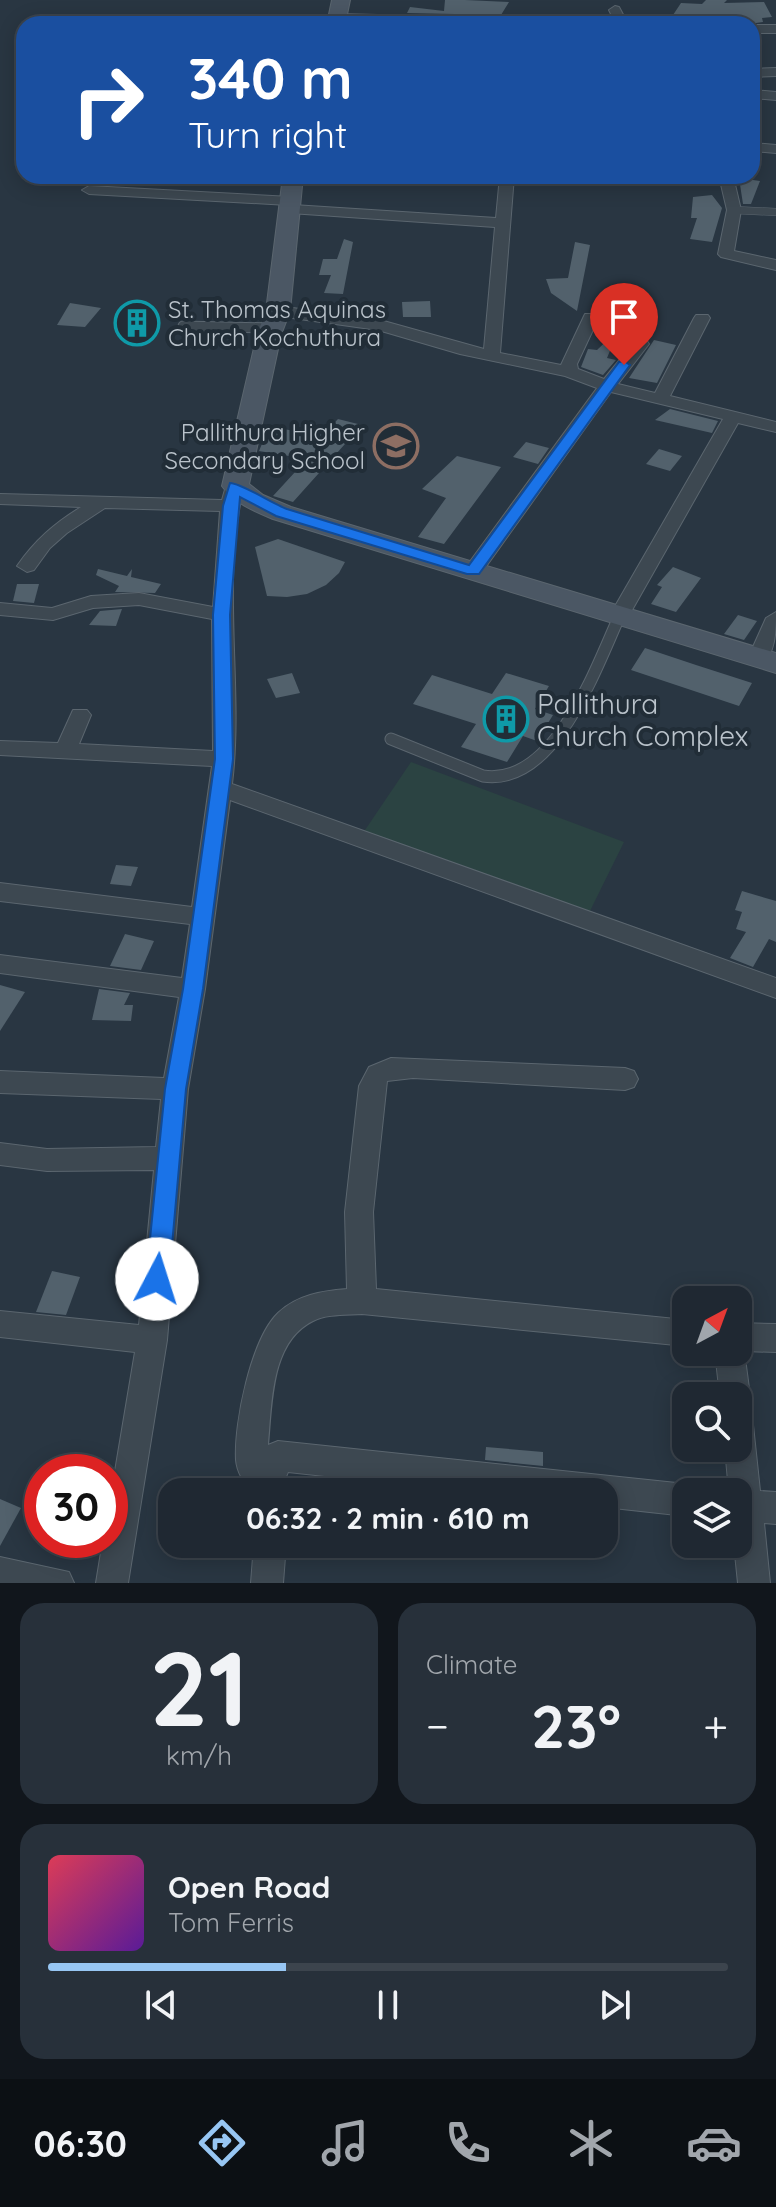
<!DOCTYPE html>
<html lang="en">
<head>
<meta charset="utf-8">
<style>
	:root { --surface:#1f2832; --page:#27303a; --text:#f1f3f6; --muted:#a1a6ac; --line:#3c444d; --accent:#97c6f3 }
	body { margin:0; font-family:Quicksand,sans-serif; background:var(--page); color:var(--text); height:100vh; display:flex; flex-direction:column; font-size:30px; white-space:nowrap }
	* { box-sizing:border-box; margin:0 }
	p { font-size:26px; color:var(--muted) }
	.icon { flex:none; width:44px; height:44px; fill:none; stroke:currentColor; stroke-width:2; stroke-linecap:round; stroke-linejoin:round }
	.map { position:relative; height:1583px; overflow:hidden }
	.side { display:flex; flex-direction:column; gap:20px; padding:20px; background:#11161c; flex:1 }
	.side>* { flex:none }
	.top-card { position:absolute; left:16px; top:16px; width:744px; height:168px; border-radius:24px; box-shadow:0 4px 20px #0003,0 0 0 2px var(--line); background:#1a4fa0; color:#fff; overflow:hidden }
	.needle { width:52px; rotate:41deg }
	.tools { position:absolute; left:672px; top:1286px; display:grid; gap:16px }
	.tools a { display:grid; place-items:center; width:80px; height:80px; border-radius:16px; background:var(--surface); box-shadow:0 4px 20px #0003,0 0 0 2px var(--line); font-size:40px }
	.speed { position:absolute; left:24px; top:1454px; display:flex; gap:16px; font-size:40px; font-weight:700; text-align:center }
	.speed>* { display:grid; place-content:center; width:104px; height:104px; border-radius:50%; background:var(--surface); box-shadow:0 4px 20px #0003,0 0 0 2px var(--line); line-height:1 }
	.speed .limit { border:12px solid #d22; background:#fff; color:#111 }
	.pin { position:absolute; display:grid; place-items:center; width:68px; height:68px; color:#fff; margin:-82px -34px; border-radius:50% 50% 50% 0; rotate:-45deg; box-shadow:0 0 8px #0007 }
	.pin .icon { rotate:45deg }
	.me { position:absolute; width:88px; margin:-44px; rotate:5deg; stroke-linejoin:round; filter:drop-shadow(0 0 6px #0008) }
	.turn { display:flex; align-items:center; gap:28px; height:168px; padding:0 40px; font-size:36px }
	.turn .icon { width:104px; height:104px; stroke-width:2.5 }
	.turn b { display:block; font-size:56px; line-height:68px }
	.big { font-size:60px; font-weight:700; line-height:1.1 }
	.side .tile { flex:1; display:flex; flex-direction:column; justify-content:center; gap:12px; min-width:0; padding:0 28px; border-radius:24px; background:var(--page) }
	.side .dial { align-items:center; gap:0 }
	.dial b { font-size:104px; line-height:1 }
	.song { display:flex; align-items:center; gap:24px }
	.cover { width:96px; height:96px; border-radius:12px; background:linear-gradient(135deg,hsl(350 70% 55%),hsl(270 70% 35%)) }
	.played { height:8px; border-radius:4px; background:linear-gradient(90deg,var(--accent) 35%,var(--line) 35%) }
	.keys { display:flex; justify-content:space-around; direction:ltr }
	.heat { display:flex; justify-content:space-between; align-items:center; font-size:44px; direction:ltr }
	.side .tiles { flex:1; display:grid; gap:20px; grid-template-columns:1fr 1fr }
	.tile:last-child { grid-column:span 2 }
	.trip { position:absolute; left:158px; top:1478px; width:460px; height:80px; border-radius:24px; background:var(--surface); box-shadow:0 4px 20px #0003,0 0 0 2px var(--line); font-weight:700; line-height:80px; text-align:center }
	.menu { display:flex; height:128px; justify-content:space-around; align-items:center; background:#0c1014; color:var(--muted) }
	.menu .icon { width:56px; height:56px }
	.menu .on { color:var(--accent) }
	.menu b { font-size:36px; color:var(--text) }
	.map>svg:first-child { display:block }
	.green { fill:#2b4342 }
	.building { fill:#52616c }
	.lines { fill:none; stroke-linecap:round; stroke-linejoin:round }
	.lane-far2-casing { stroke:#5b666f; stroke-width:8 }
	.lane-far1-casing { stroke:#5b666f; stroke-width:11 }
	.lane-casing { stroke:#5b666f; stroke-width:13 }
	.street-casing { stroke:#5b666f; stroke-width:2 }
	.secondary-casing { stroke:#5b666f; stroke-width:2 }
	.lane-far2 { stroke:#3d4851; stroke-width:7 }
	.lane-far1 { stroke:#3d4851; stroke-width:9 }
	.lane { stroke:#3d4851; stroke-width:11 }
	.street { fill:#3d4851; fill-rule:evenodd }
	.secondary { fill:#4b5764; fill-rule:evenodd }
	.route { fill:#1a73e8; stroke:#114b97; stroke-width:2 }
	.labels { text-anchor:middle; dominant-baseline:central; stroke-width:8; stroke-linejoin:round; paint-order:stroke }
	.far-poi-label { font-size:24px; fill:#bac3cb; stroke:#212d37; text-anchor:start }
	.poi-label { font-size:28px; fill:#bac3cb; stroke:#212d37; text-anchor:start }
</style>
</head>
<body>
<div class="map">
<svg width="776" height="1583" viewBox="0 0 776 1583">
	<rect width="100%" height="100%" fill="#293642"/>
	<!-- green -->
	<polygon class="green" points="411,762 624,842 590,911 363,833"/>
	<!-- building -->
	<g class="building">
		<polygon points="445,0 465,0 509,2 501,15 407,13 410,7 444,11"/>
		<polygon points="706,0 727,0 724,3 764,2 772,17 762,18 763,22 749,24 667,24 681,3 702,4"/>
		<polygon points="739,178 760,181 751,204 743,204"/>
		<polygon points="712,195 722,208 712,242 690,239 697,218 691,218 693,197"/>
		<polygon points="344,239 353,242 343,294 324,293 331,275 319,275 323,259 337,259"/>
		<polygon points="575,242 590,245 577,311 551,293 546,279 568,278"/>
		<polygon points="430,301 431,317 403,317 402,302"/>
		<polygon points="70,303 101,308 85,327 57,325"/>
		<polygon points="619,329 607,358 616,360 603,375 581,367 588,349 597,350"/>
		<polygon points="654,340 676,345 657,383 629,378"/>
		<polygon points="670,409 718,421 712,433 655,420"/>
		<polygon points="338,419 362,425 293,502 273,496 307,459 259,451 269,427 323,435"/>
		<polygon points="526,442 549,448 538,464 513,457"/>
		<polygon points="659,449 682,456 670,471 646,464"/>
		<polygon points="457,456 501,467 444,544 418,537 446,498 422,489"/>
		<polygon points="278,539 345,562 339,573 326,585 307,594 287,597 267,596 255,547"/>
		<polygon points="673,567 701,578 676,612 651,604 662,587 657,585"/>
		<polygon points="98,569 127,576 132,569 131,577 161,584 155,593 115,592 119,586 96,575"/>
		<polygon points="17,584 39,584 34,603 13,601"/>
		<polygon points="122,609 116,626 89,625 100,611"/>
		<polygon points="738,615 757,621 744,640 724,634"/>
		<polygon points="645,648 696,665 752,683 739,706 631,670"/>
		<polygon points="292,673 300,693 276,698 267,679"/>
		<polygon points="506,673 549,686 535,709 553,715 537,741 523,736 507,762 461,747 476,724 413,704 432,675 492,694"/>
		<polygon points="116,865 138,867 131,886 110,884"/>
		<polygon points="742,891 776,901 776,942 769,939 753,967 730,958 746,932 736,929 742,912 735,910"/>
		<polygon points="125,934 154,941 141,970 110,966"/>
		<polygon points="0,985 25,992 0,1031"/>
		<polygon points="99,989 130,993 124,1005 133,1005 131,1021 92,1020"/>
		<polygon points="52,1271 80,1277 66,1315 36,1312"/>
		<polygon points="486,1447 543,1452 543,1466 485,1460"/>
		<polygon points="0,1499 21,1508 0,1546"/>
	</g>
	<g class="lines">
		<!-- lane-far2 casing -->
		<g class="lane-far2-casing">
			<polyline id="lane-far2" points="734,210 776,212"/>
		</g>
		<!-- lane-far1 casing -->
		<g class="lane-far1-casing">
			<polyline id="lane-far1" points="183,326 271,328"/>
		</g>
		<!-- lane casing -->
		<g class="lane-casing">
			<path id="lane" d="M391,739L483,776C555,787 596,667 620,615"/>
		</g>
		<!-- street casing -->
		<g class="street-casing">
			<g id="street">
				<polygon points="615,6 619,7 628,24 616,24 609,10"/>
				<polygon points="337,14 579,20 585,24 333,21 331,18"/>
				<polygon points="109,17 141,24 105,24 103,21"/>
				<rect x="752" y="25" width="24" height="8"/>
				<polygon points="776,68 776,76 752,77 752,69"/>
				<polygon points="752,90 776,92 776,100 752,98"/>
				<polygon points="752,143 776,145 776,153 752,151"/>
				<polygon points="500,176 514,176 500,353 561,365 585,314 597,314 599,317 577,364 578,369 604,379 635,341 647,341 649,344 618,384 655,393 694,318 696,315 708,315 710,318 670,396 776,422 776,432 738,423 627,619 613,619 610,615 723,419 611,392 480,575 473,577 463,571 597,388 565,376 460,354 378,330 278,316 270,311 278,306 380,320 484,349 495,227 290,213 283,209 288,205 89,194 82,190 89,186 291,197 298,201 293,205 496,218"/>
				<polygon points="719,176 733,176 741,210 734,251 776,260 776,270 721,257 718,254 727,210"/>
				<path d="M235,481L244,486C220,584 244,686 232,784L776,978V998L230,800L205,989L188,1089L167,1340L128,1583H96L103,1540H110V1501L135,1352L0,1337V1311L139,1325L154,1170L47,1171L0,1165V1143L47,1149L156,1147L161,1099L0,1093V1071L164,1078L179,997L0,973V955L182,978L190,924L0,901V883L192,907L212,766L0,755V741L58,743L73,710H87L91,715L79,744L213,751L212,619L139,605L93,608L53,620L0,615V603L52,608L91,596L139,593L213,607L220,511L105,508L67,533L50,548L34,570L27,572L17,566C35,540 55,523 81,507L0,504V494L222,500L226,486Z"/>
				<path d="M776,612C776,629 776,659 758,665L751,663L748,658L766,618Z"/>
				<path d="M391,1058L625,1068L634,1071L638,1079L634,1087L625,1090L413,1078L387,1081L373,1212L376,1289L686,1320V1346L362,1314C347,1315 326,1314 313,1321C270,1342 272,1405 268,1445L278,1441L686,1484L698,1492H686V1516L604,1507V1492H470L288,1472L280,1492H253C244,1484 237,1472 236,1460C234,1423 251,1339 278,1313C297,1295 322,1291 347,1289L345,1212L359,1086L369,1067Z"/>
				<polygon points="738,1323 776,1324 776,1352 744,1351 750,1396 746,1406 738,1409 738,1396 720,1396 715,1352 738,1352"/>
				<polygon points="738,1410 749,1415 753,1425 760,1491 776,1492 776,1524 764,1523 770,1583 738,1583 734,1544 738,1544 738,1492 729,1492 725,1448 738,1448"/>
				<polygon points="254,1544 286,1544 283,1583 251,1583"/>
				<polygon points="0,1557 69,1572 74,1583 0,1583"/>
			</g>
		</g>
		<!-- secondary casing -->
		<g class="secondary-casing">
			<g id="secondary">
				<polygon points="332,0 350,0 345,24 327,24"/>
				<path d="M283,176H303L290,311L281,335L249,484L263,495L291,507L776,653V673L273,519C254,511 234,503 222,486L257,335L266,311Z"/>
			</g>
		</g>
		<!-- lane-far2 -->
		<use href="#lane-far2" class="lane-far2"/>
		<!-- lane-far1 -->
		<use href="#lane-far1" class="lane-far1"/>
		<!-- lane -->
		<use href="#lane" class="lane"/>
		<!-- street -->
		<use href="#street" class="street"/>
		<!-- secondary -->
		<use href="#secondary" class="secondary"/>
	</g>
	<!-- route -->
	<path class="route" d="M624,361L630,365L479,574H467L276,516L240,497L230,615L233,759L203,989L186,1089L169,1279L166,1287L157,1290L149,1287L146,1279L165,1089L183,989L215,759L213,615L223,506L230,483C239,482 273,504 287,509L469,565L619,362Z"/>
	<!-- icons -->
	<defs>
		<g id="building-ring" transform="scale(2.3)"><circle r="9.5" fill="#212d37" stroke="#0f9aa8" stroke-width="1.5"/><path d="M-4-6H4V6H1V3H-1V6H-4ZM-2.5-4.3h1.7v1.8h-1.7ZM.8-4.3h1.7v1.8H.8ZM-2.5-1h1.7V.8h-1.7ZM.8-1h1.7V.8H.8Z" fill="#0f9aa8"/></g>
		<g id="school-ring" transform="scale(2.3)"><circle r="9.5" fill="#212d37" stroke="#8d6e63" stroke-width="1.5"/><path d="M0-5L7-2L0 1L-7-2ZM-4 1L0 2.5L4 1V4Q0 6-4 4Z" fill="#8d6e63"/></g>
	</defs>
	<g fill-rule="evenodd">
		<use href="#building-ring" x="137" y="323"/>
		<use href="#school-ring" x="396" y="446"/>
		<use href="#building-ring" x="506" y="719"/>
	</g>
	<g class="labels">
		<!-- far-poi labels -->
		<g class="far-poi-label">
			<text x="168" y="309">St. Thomas Aquinas<tspan x="168" dy="28">Church Kochuthura</tspan></text>
			<text x="365" y="432" text-anchor="end">Pallithura Higher<tspan x="365" dy="28">Secondary School</tspan></text>
		</g>
		<!-- poi labels -->
		<g class="poi-label">
			<text x="537" y="703">Pallithura<tspan x="537" dy="32">Church Complex</tspan></text>
		</g>
	</g>
</svg>
<div class="tools">
<a><svg class="needle" viewBox="-14 -14 28 28"><path d="M0-13l5 13h-10z" fill="#e53935"/><path d="M0 13l5-13h-10z" fill="#a1a6ac"/></svg></a>
<a><svg class="icon" aria-label="search" viewBox="0 0 24 24"><circle cx="10" cy="10" r="6"/><path d="M15 15l6 6"/></svg></a>
<a><svg class="icon" aria-label="layers" viewBox="0 0 24 24"><path d="M12 4l9 5-9 5-9-5zM3 14l9 5 9-5"/></svg></a>
</div>
<div class="speed"><div class="limit">30</div></div>
<div class="pin" style="left:624px;top:365px;background:#d93025"><svg class="icon" aria-label="arrive" viewBox="0 0 24 24"><path d="M6 21V4h12l-3 4 3 4H6"/></svg></div>
<svg class="me" style="left:157px;top:1279px" viewBox="-20 -20 40 40"><circle r="19" fill="#fff"/><path d="M0-13L10 11 0 6-10 11z" fill="#1a73e8"/></svg>
<div class="trip">06:32 · 2 min · 610 m</div>
<div class="top-card">
<div class="turn"><svg class="icon" aria-label="right" viewBox="0 0 24 24"><path d="M7 20v-9h11M14 6l5 5-5 5"/></svg><div><b>340 m</b>Turn right</div></div>
</div>
</div>
<section class="side">
<div class="tiles">
<div class="tile dial"><b>21</b><p>km/h</p></div>
<div class="tile"><p>Climate</p>
<div class="heat"><a>−</a><b class="big">23°</b><a>+</a></div>
</div>
<div class="tile">
<div class="song"><i class="cover"></i><div><b>Open Road</b><p>Tom Ferris</p></div></div>
<div class="played"></div>
<div class="keys"><svg class="icon" aria-label="previous" viewBox="0 0 24 24"><path d="M18 5L8 12l10 7zM5 5v14"/></svg><svg class="icon" aria-label="pause" viewBox="0 0 24 24"><path d="M8 5v14M16 5v14"/></svg><svg class="icon" aria-label="next" viewBox="0 0 24 24"><path d="M6 5l10 7-10 7zM19 5v14"/></svg></div>
</div>
</div>
</section>
<nav class="menu">
<b>06:30</b>
<svg class="icon on" aria-label="directions" viewBox="0 0 24 24"><path d="M12 3l9 9-9 9-9-9zM9 14v-3h6M13 9l2 2-2 2"/></svg>
<svg class="icon" aria-label="music" viewBox="0 0 24 24"><path d="M9 18V5l10-2v13"/><circle cx="6" cy="18" r="3"/><circle cx="16" cy="16" r="3"/></svg>
<svg class="icon" aria-label="phone" viewBox="0 0 24 24"><path d="M5 4h4l2 5-3 2q2 4 5 5l2-3 5 2v4C11 20 4 13 5 4z"/></svg>
<svg class="icon" aria-label="climate" viewBox="0 0 24 24"><path d="M12 3v18M4 7l16 10M4 17L20 7"/></svg>
<svg class="icon" aria-label="car" viewBox="0 0 24 24"><path d="M5 17H2v-5l4-1 3-4h7l3 4 3 1v5h-3M9 17h6M6 11h13"/><circle cx="7" cy="17" r="2"/><circle cx="17" cy="17" r="2"/></svg>
</nav>
</body>
</html>
